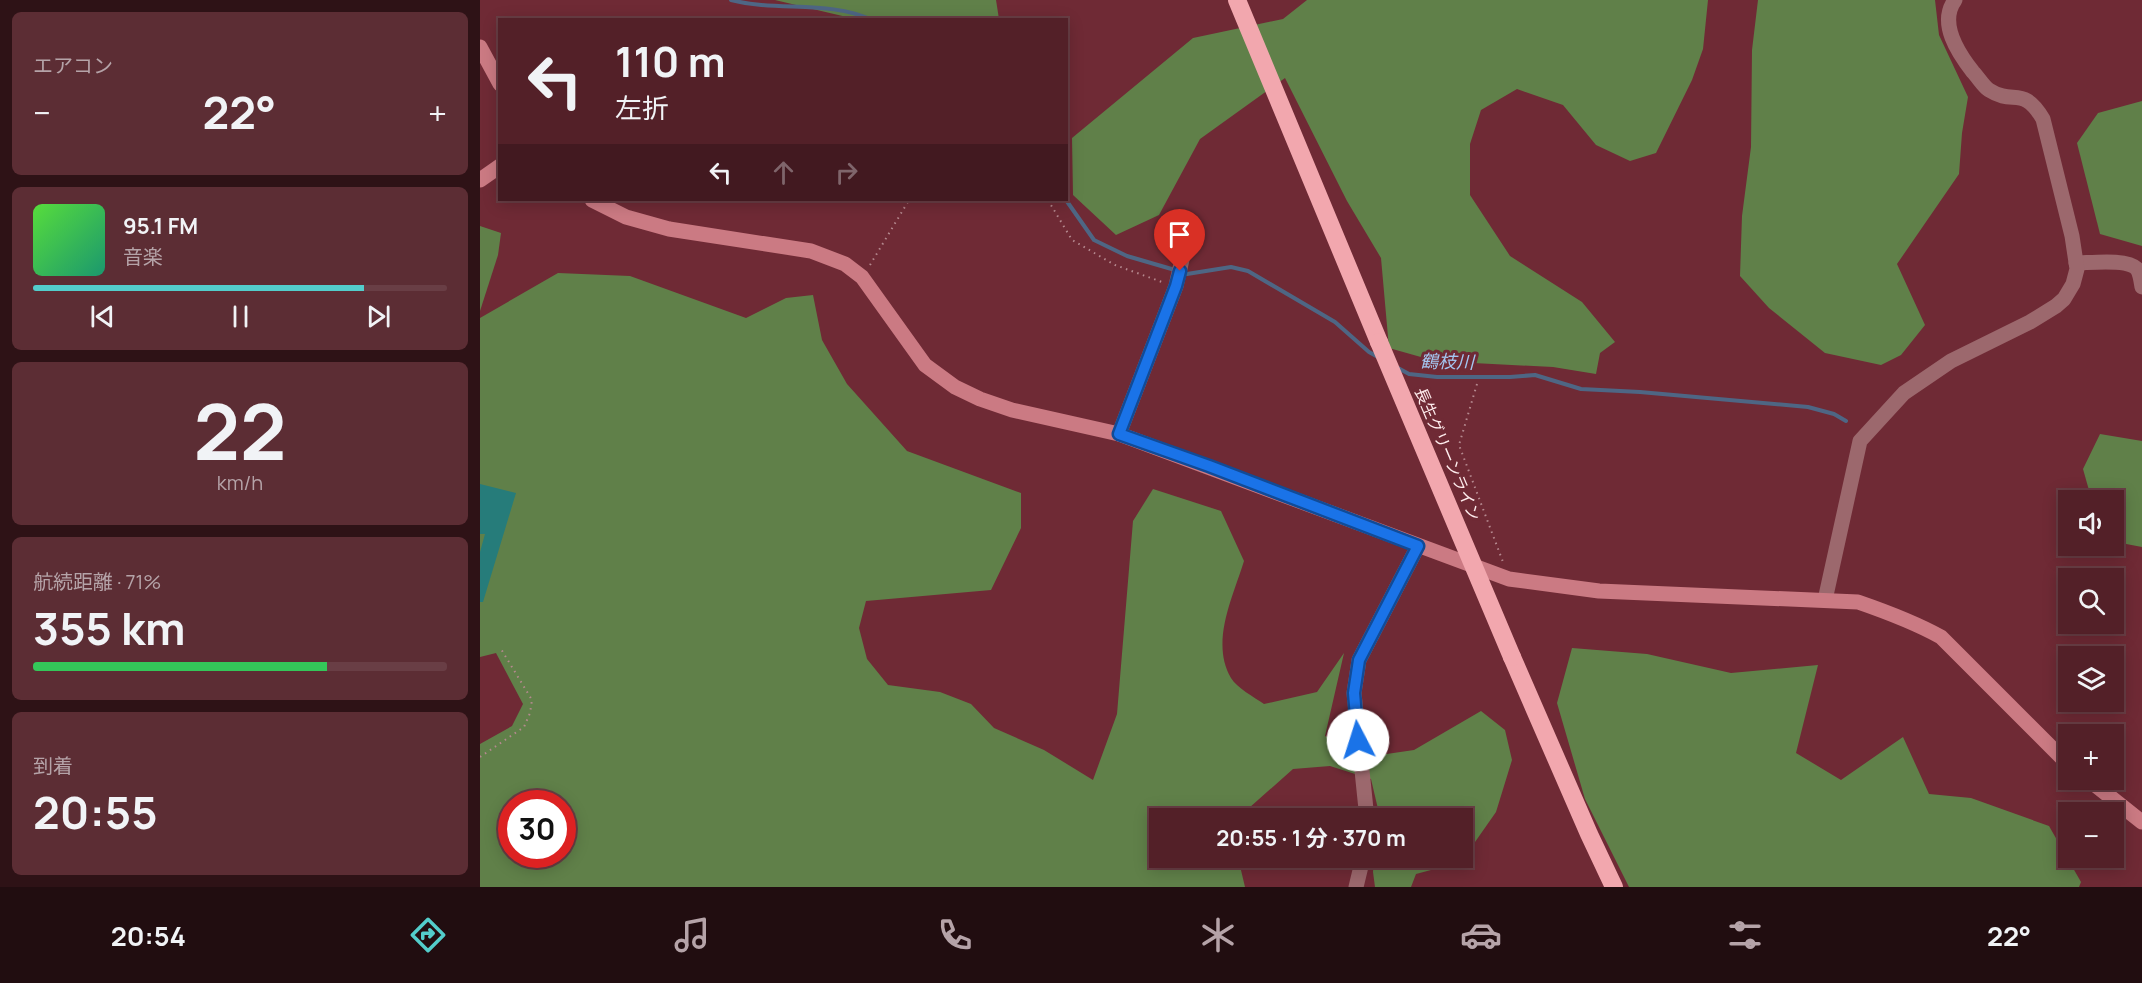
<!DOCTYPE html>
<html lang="ja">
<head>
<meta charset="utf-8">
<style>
	:root { --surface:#532028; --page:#5c2d34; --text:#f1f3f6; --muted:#b5a3a8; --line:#693e45; --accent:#53cdcb }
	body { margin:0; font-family:Manrope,"Noto Sans JP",sans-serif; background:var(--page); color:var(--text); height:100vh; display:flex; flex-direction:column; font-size:22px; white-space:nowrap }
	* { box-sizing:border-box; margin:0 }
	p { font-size:20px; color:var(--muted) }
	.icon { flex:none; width:33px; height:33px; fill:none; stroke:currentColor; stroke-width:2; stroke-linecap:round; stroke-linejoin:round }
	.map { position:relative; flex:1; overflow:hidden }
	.sheet { display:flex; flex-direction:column; gap:12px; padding:12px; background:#2e1216; width:480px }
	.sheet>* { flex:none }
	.guide { position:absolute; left:18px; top:18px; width:570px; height:183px; border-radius:0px; box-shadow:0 3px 15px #0003,0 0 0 2px var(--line); background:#532028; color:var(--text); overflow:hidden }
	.buttons { position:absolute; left:1578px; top:490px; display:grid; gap:12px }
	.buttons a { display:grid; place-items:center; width:66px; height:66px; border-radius:0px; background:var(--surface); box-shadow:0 3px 15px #0003,0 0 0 2px var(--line); font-size:30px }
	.speed { position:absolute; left:18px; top:790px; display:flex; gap:12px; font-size:30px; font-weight:700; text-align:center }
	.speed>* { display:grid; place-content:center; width:78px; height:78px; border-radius:50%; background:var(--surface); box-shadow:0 3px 15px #0003,0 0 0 2px var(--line); line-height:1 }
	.speed .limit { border:9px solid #d22; background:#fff; color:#111 }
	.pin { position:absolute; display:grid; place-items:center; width:51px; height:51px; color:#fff; margin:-62px -26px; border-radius:50% 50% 50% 0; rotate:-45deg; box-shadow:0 0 6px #0007 }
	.pin .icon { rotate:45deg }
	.me { position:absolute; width:66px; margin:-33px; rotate:355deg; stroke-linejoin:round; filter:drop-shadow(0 0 4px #0008) }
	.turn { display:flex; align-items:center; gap:21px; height:126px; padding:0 18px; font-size:27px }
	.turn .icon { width:78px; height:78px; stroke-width:2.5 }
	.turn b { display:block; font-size:42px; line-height:51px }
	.lanes { display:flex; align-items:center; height:57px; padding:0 18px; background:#0003; justify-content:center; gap:30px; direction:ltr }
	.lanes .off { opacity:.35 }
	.big { font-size:45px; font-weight:700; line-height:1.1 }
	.sheet .tile { flex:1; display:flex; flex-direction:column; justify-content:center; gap:9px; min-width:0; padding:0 21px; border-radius:9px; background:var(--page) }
	.sheet .dial { align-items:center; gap:0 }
	.dial b { font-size:78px; line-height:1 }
	.song { display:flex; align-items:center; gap:18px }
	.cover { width:72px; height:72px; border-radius:9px; background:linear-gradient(135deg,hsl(110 70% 55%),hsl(160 70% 35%)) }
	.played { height:6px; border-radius:3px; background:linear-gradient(90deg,var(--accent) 80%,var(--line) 80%) }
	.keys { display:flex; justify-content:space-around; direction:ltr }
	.heat { display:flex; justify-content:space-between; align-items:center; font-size:33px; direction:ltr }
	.charge { height:9px; border-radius:4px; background:linear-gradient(90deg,#34c759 71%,var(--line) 0) }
	.trip { position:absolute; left:669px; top:808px; width:324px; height:60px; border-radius:0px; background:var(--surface); box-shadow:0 3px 15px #0003,0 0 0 2px var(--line); font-weight:700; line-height:60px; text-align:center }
	.dock { display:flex; height:96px; justify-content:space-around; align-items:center; background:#210d10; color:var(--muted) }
	.dock .icon { width:42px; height:42px }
	.dock .current { color:var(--accent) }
	.dock b { font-size:27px; color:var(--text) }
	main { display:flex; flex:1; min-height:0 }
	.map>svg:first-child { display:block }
	.forest { fill:#608049; fill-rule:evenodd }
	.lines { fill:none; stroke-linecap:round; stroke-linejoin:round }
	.stream { stroke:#4e6684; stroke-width:4 }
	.building { fill:#267c7a }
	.path { stroke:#b5898f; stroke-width:2; stroke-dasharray:1.5 4.5; stroke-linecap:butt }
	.street { stroke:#9c686d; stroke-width:15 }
	.secondary { stroke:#cb7a83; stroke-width:15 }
	.highway { stroke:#f2a7ae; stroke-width:18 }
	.highway-bridge { stroke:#f2a7ae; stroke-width:18 }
	.route-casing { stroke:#114b97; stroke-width:15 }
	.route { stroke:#1a73e8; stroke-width:10 }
	.labels { text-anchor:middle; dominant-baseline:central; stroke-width:6; stroke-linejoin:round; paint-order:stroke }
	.street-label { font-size:16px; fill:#feeced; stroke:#6f2a35 }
	.water-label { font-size:18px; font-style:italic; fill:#a4c7f2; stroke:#6f2a35 }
</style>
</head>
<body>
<main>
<section class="sheet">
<div class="tile"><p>エアコン</p>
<div class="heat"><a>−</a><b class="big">22°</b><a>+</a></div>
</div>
<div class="tile">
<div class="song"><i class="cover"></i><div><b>95.1 FM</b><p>音楽</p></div></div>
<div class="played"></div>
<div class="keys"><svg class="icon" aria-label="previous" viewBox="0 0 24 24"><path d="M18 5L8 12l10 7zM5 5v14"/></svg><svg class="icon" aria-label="pause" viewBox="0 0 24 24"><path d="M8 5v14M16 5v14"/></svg><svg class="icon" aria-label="next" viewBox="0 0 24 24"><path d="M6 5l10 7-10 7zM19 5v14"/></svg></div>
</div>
<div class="tile dial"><b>22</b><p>km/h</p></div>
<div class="tile"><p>航続距離 · 71%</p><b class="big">355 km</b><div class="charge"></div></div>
<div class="tile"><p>到着</p><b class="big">20:55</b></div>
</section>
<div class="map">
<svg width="1662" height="887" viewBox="0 0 1662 887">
	<rect width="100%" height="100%" fill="#6f2a35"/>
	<!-- forest -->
	<g class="forest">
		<polygon points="295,0 516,0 519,19 375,19"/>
		<polygon points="827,0 1228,0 1223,49 1212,80 1176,153 1150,161 1116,145 1083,105 1037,89 1001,110 990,144 990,195 1030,256 1102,302 1135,342 1120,353 1116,374 1073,367 955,361 909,348 901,258 867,201 805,78 720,139 679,215 636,235 593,195 592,138 713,38 803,19"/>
		<polygon points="1278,0 1455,0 1459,35 1488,97 1482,133 1479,174 1417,264 1445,325 1421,355 1401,365 1345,353 1289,308 1260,276 1262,216 1271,147 1272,50"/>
		<polygon points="1662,101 1662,246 1620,234 1597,143 1618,113"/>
		<polygon points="0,226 21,233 18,255 0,311"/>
		<path d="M78,273L150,276L266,318L306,298L333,295L342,340L367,384L427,451L541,493V528L511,590L386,601L379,628L387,659L408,685L460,692L491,704L514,728L564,750L613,780L637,714L653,521L673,489L741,511L764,561C753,597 730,642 751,678C757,688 774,697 784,704L837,692L864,653L845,736L893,756L934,750L1001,711L1025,730L1032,760L1016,812L981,862L936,874L931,887H895L893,872L894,858H982V819H897L898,809L891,779L850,766L813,769L769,808L767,819H680V858H761L760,866L765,887H0V744L32,726L43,704L16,653L0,657V318ZM32,804H82V855H32Z"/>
		<polygon points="1620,434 1662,441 1662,547 1641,543 1634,537 1634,501 1612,501 1603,469"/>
		<polygon points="1092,648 1167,654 1251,673 1338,665 1316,753 1361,780 1423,737 1449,794 1491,798 1569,826 1601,882 1599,887 1149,887 1105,799 1077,703"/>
	</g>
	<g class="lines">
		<!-- stream -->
		<g class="stream">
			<path d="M251,0C297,12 350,0 392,20"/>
			<polyline points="586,200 614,240 647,256 695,270"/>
			<polyline points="702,272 707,274 751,267 768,271 855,322 889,352 898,357"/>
			<polyline points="918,368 929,374 957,377 1030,377 1055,375 1101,389 1160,392 1328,407 1354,414 1366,421"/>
		</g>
	</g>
	<!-- building -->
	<polygon class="building" points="0,484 36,493 3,602 0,602 0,552 5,534 0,534"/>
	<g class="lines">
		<!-- path -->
		<g class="path">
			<polyline points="568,200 592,240 635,265 682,282"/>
			<polyline points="390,265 429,200"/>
			<polyline points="997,384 979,445 1023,562"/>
			<polyline points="0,757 44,727 50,713 52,700 21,649"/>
		</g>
		<!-- street -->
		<g class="street">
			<path d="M1596,263C1609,263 1648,258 1657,269C1660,273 1661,281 1662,287"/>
			<polyline points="639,434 696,286 703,255"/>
			<path d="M1345,600L1380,441L1424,393L1471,361L1550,322L1576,306L1584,299L1593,284L1597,269L1592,236L1563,119C1543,85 1534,106 1509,90C1503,86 1498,77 1493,72C1478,53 1458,23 1475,0"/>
			<polyline points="887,819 874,693 879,660 938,546"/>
			<polyline points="876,887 883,858"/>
		</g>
		<!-- secondary -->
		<g class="secondary">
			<polyline points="0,47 20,84"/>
			<polyline points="0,180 20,166"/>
			<path d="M112,200L146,217L189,229L331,251L365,264L382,277L445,365L475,387L500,399L532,410L639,434L1029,579L1119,591L1378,602C1407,612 1434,622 1461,637L1588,764"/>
			<polyline points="1609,780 1662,822"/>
		</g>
		<!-- highway -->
		<g class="highway">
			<polyline points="757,0 899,342"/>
			<polyline points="1032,657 1109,834 1134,887"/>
		</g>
		<!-- highway-bridge -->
		<polyline class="highway-bridge" points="899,342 1032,657"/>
	</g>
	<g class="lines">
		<!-- route casing -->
		<g class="route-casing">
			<polyline id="route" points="700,271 696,286 639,434 729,466 938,546 879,660 874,693 878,740"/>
		</g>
		<!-- route -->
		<use href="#route" class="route"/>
	</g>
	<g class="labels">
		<!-- street labels -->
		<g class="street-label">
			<text transform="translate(968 454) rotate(67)">長生グリーンライン</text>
		</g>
		<!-- water labels -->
		<g class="water-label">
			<text transform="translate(967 361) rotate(1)">鶴枝川</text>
		</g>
	</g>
</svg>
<div class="buttons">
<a><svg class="icon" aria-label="sound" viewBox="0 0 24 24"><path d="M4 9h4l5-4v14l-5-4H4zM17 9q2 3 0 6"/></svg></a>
<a><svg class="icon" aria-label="search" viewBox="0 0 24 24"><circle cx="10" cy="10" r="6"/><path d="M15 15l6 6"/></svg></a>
<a><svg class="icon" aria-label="layers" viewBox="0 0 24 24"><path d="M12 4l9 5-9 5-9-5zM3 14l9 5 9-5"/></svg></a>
<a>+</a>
<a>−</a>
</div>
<div class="speed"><div class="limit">30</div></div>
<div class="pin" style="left:700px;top:271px;background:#d93025"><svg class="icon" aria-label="arrive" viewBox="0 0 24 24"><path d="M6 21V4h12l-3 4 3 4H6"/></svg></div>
<svg class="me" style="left:878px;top:740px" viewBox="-20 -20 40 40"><circle r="19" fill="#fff"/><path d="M0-13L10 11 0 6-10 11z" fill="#1a73e8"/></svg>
<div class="trip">20:55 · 1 分 · 370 m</div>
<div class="guide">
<div class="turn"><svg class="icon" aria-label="left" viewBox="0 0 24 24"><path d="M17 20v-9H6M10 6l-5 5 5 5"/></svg><div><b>110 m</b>左折</div></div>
<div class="lanes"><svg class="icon" aria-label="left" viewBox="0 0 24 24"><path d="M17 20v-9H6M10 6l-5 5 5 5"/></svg><svg class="icon off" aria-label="ahead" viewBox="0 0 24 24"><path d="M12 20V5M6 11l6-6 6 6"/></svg><svg class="icon off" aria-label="right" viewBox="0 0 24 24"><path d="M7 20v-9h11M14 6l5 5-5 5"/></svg></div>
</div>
</div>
</main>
<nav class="dock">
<b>20:54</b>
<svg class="icon current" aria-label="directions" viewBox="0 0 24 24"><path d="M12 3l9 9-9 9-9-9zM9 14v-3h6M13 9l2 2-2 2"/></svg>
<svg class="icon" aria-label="music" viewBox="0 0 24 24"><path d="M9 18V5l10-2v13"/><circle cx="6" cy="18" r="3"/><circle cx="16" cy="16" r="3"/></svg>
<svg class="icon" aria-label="phone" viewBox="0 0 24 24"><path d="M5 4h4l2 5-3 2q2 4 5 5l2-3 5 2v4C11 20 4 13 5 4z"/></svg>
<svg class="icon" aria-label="climate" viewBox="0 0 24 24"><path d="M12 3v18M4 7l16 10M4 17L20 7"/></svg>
<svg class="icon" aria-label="car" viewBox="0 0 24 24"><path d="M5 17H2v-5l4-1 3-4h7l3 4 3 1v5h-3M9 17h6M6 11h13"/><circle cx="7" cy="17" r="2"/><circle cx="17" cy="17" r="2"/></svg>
<svg class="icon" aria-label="filters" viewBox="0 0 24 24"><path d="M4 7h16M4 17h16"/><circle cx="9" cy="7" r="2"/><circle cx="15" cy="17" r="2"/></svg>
<b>22°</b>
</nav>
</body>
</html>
